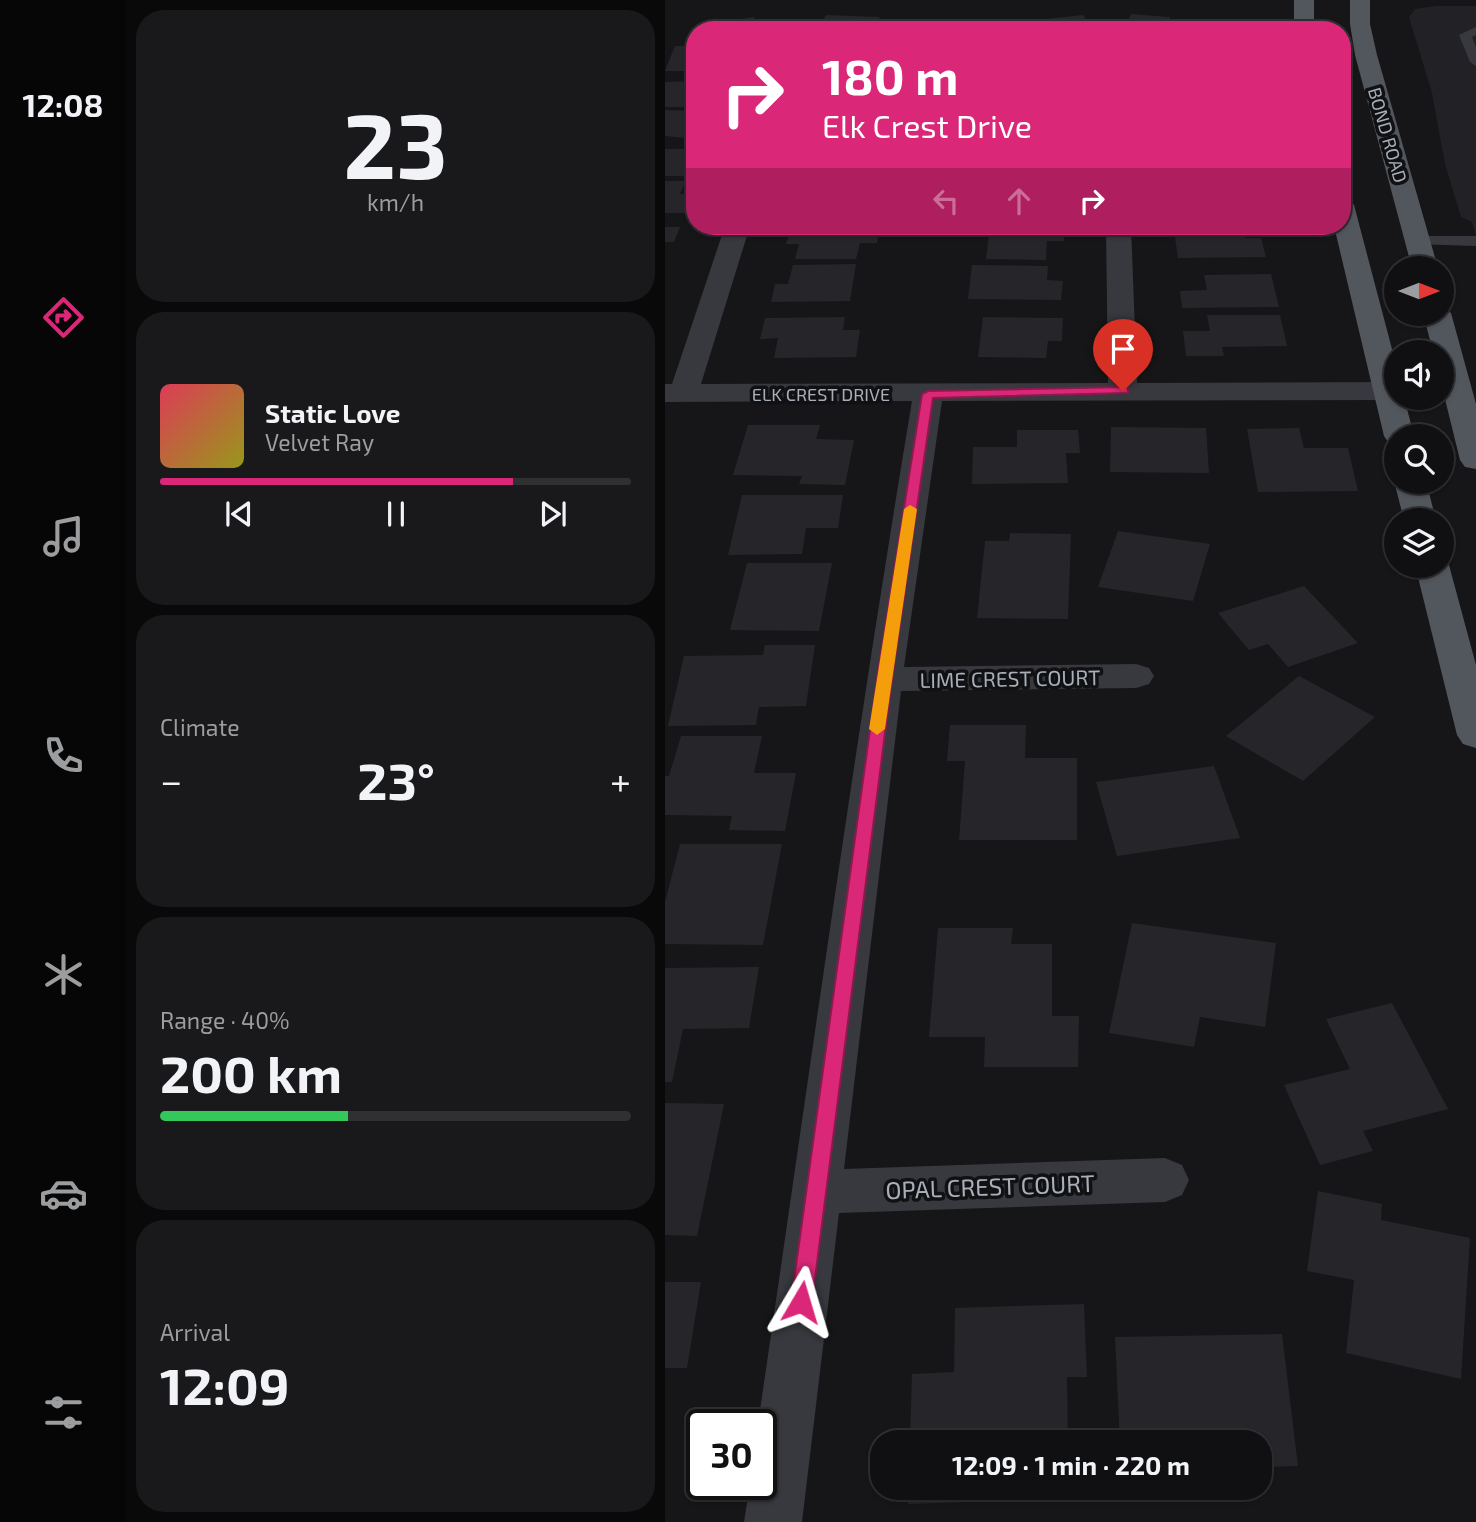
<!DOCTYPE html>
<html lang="en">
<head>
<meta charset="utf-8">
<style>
	:root { --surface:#101012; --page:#19191b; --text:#f1f3f6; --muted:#9c9d9f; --line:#303032; --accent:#db2777 }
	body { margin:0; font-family:"Exo 2",sans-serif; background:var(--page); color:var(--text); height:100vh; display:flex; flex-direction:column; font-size:26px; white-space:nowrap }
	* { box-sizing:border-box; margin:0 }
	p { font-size:23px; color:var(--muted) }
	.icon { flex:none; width:38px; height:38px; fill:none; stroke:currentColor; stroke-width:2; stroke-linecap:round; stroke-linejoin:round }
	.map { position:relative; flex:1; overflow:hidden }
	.side { display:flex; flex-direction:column; gap:10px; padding:10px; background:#09090a; width:539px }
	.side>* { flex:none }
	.hud { position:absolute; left:21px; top:21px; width:665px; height:214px; border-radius:28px; box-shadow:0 2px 5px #0004,0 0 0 2px var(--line); background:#db2777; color:#fff; overflow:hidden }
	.needle { width:46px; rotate:90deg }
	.buttons { position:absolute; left:719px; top:256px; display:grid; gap:14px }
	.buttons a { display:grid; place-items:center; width:70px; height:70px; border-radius:50%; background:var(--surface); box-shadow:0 2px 5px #0004,0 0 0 2px var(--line); font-size:35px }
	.speed { position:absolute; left:21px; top:1409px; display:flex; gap:14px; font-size:35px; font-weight:700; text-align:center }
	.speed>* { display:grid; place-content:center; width:91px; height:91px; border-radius:50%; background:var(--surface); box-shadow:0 2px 5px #0004,0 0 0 2px var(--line); line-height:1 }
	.speed .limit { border:4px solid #111; border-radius:10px; background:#fff; color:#111 }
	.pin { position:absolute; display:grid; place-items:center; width:60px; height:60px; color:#fff; margin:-72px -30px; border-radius:50% 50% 50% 0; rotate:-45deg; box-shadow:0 0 7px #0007 }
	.pin .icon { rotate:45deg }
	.me { position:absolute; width:77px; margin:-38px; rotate:7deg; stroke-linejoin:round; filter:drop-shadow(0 0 5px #0008) }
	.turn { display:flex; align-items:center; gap:24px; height:147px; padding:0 21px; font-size:32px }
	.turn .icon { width:91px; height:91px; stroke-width:2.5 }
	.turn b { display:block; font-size:49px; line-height:60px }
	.lanes { display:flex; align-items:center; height:66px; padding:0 21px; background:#0003; justify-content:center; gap:35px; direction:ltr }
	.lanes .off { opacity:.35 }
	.big { font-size:52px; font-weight:700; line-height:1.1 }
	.side .tile { flex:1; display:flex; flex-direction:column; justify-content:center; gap:10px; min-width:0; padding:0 24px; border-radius:28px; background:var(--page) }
	.side .dial { align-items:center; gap:0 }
	.dial b { font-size:91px; line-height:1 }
	.song { display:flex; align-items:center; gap:21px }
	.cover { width:84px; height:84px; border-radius:10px; background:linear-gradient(135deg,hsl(350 70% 55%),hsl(60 70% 35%)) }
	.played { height:7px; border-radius:4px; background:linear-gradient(90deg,var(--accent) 75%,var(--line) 75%) }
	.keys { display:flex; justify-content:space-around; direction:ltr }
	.heat { display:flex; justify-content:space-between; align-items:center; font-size:38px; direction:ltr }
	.charge { height:10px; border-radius:5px; background:linear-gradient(90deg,#34c759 40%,var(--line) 0) }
	.trip { position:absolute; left:205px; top:1430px; width:402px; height:70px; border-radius:28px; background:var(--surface); box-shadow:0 2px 5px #0004,0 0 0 2px var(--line); font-weight:700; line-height:70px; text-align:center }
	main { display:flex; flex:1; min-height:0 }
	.tab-bar { display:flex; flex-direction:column; width:126px; justify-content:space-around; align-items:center; background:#060607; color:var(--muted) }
	.tab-bar .icon { width:49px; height:49px }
	.tab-bar .selected { color:var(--accent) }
	.tab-bar b { font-size:32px; color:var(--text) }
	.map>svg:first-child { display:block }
	.built { fill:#222226 }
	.building { fill:#26262a }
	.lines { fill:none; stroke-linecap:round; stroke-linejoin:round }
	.service { fill:#37393e; fill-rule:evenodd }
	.minor { fill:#37393e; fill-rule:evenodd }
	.primary { fill:#52565d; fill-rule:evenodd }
	.route { fill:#db2777; stroke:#8e194d; stroke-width:2 }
	.slow { fill:#f59e0b }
	.labels { text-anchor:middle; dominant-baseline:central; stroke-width:7; stroke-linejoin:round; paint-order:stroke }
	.far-street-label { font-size:18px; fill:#a7afba; stroke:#111113 }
	.street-label { font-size:21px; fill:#a7afba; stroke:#111113 }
	.near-street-label { font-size:24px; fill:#a7afba; stroke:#111113 }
</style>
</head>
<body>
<main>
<nav class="tab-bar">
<b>12:08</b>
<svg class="icon selected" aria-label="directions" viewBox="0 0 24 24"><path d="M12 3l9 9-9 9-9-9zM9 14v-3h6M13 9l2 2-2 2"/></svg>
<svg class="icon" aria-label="music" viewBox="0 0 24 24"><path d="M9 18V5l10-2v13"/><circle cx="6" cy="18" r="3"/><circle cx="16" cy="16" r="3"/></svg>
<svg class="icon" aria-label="phone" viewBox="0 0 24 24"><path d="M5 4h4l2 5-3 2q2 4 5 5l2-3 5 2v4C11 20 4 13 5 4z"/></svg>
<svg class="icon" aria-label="climate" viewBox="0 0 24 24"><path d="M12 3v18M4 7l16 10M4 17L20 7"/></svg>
<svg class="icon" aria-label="car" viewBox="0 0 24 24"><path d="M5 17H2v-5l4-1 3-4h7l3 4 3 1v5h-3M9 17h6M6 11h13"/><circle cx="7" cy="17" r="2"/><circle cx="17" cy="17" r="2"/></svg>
<svg class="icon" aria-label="filters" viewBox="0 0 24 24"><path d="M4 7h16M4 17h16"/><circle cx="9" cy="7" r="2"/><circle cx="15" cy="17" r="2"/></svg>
</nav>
<section class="side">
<div class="tile dial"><b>23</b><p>km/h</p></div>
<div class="tile">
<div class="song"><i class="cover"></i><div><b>Static Love</b><p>Velvet Ray</p></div></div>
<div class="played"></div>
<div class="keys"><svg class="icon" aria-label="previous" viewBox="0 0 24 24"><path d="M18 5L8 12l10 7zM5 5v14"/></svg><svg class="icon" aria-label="pause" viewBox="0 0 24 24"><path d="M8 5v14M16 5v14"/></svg><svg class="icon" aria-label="next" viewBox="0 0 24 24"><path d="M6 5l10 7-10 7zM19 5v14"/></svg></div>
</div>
<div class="tile"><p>Climate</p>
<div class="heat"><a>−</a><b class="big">23°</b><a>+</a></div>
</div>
<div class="tile"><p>Range · 40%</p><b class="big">200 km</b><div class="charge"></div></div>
<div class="tile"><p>Arrival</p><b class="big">12:09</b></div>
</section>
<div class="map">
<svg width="811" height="1522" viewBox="0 0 811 1522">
	<rect width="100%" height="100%" fill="#161618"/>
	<!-- built -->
	<polygon class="built" points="771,6 811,6 811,236 807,222 796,217 780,164 767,93 744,17 750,9"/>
	<!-- building -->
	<g class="building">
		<polygon points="466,14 505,17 503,22 520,23 518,30 459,30"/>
		<polygon points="161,15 215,17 208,30 152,30"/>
		<polygon points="418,15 429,30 370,30 366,24 382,22 380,19"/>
		<polygon points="88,17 92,22 109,20 118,30 56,30 51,23"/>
		<polygon points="10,46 30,46 30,71 0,71"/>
		<polygon points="30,81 30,107 0,107 0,82"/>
		<polygon points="0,110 30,111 30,139 0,136"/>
		<polygon points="0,149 30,149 30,163 24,163 19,176 0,176"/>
		<polygon points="0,181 21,181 15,194 28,194 20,213 0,213"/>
		<polygon points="127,226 200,226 198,234 213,235 212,243 195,243 191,259 130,259 134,244 121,244"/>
		<polygon points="325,226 399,226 399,241 382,241 381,260 321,259"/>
		<polygon points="0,227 15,227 9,242 0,242"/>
		<polygon points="578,228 580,238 596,238 601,257 513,258 510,237 533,237 532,229"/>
		<polygon points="191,264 185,301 106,302 110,284 123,284 128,265"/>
		<polygon points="307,265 383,266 382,280 398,281 396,300 303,299"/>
		<polygon points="606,274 614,307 517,308 515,291 542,290 539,275"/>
		<polygon points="542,315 615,315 622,346 557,347 559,356 521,356 518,331 545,331"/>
		<polygon points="180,317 178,330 195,330 191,357 109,358 113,338 95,339 100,318"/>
		<polygon points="318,317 398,318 397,341 383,341 381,358 313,357"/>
		<polygon points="83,425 155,425 151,439 189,440 180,485 134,484 137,476 68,475"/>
		<polygon points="446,427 541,428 544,473 445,472"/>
		<polygon points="634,428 639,448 683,448 693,491 593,492 582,429"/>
		<polygon points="352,430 413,430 415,453 401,453 403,483 307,484 308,447 352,447"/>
		<polygon points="77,495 178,495 173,528 141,528 137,554 63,555"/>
		<polygon points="453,531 545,544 528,601 433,587"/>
		<polygon points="345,533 406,534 403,619 312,618 320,541 344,541"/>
		<polygon points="82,563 167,563 154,631 65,630"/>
		<polygon points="639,586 693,643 623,667 603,644 584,650 553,613"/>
		<polygon points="100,645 150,645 141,706 94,707 91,725 3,726 19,656 98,655"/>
		<polygon points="634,676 710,717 638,781 561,736"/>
		<polygon points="285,725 361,725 360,758 412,758 412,840 294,840 300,761 282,761"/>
		<polygon points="16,736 97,736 89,773 131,773 120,831 64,830 67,816 0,815 0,776 4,776"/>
		<polygon points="549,766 575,838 452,856 431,782"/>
		<polygon points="15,844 117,844 98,945 0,944 0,902"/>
		<polygon points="467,923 611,943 600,1027 535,1017 529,1047 444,1033"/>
		<polygon points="273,928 348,928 346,944 387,944 387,1016 414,1016 413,1067 319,1067 320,1037 264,1037"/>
		<polygon points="94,967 84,1028 18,1029 7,1082 0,1082 0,968"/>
		<polygon points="727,1003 783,1109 698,1131 708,1151 655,1165 619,1085 685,1069 661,1019"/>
		<polygon points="0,1103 59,1104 32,1236 0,1235"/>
		<polygon points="653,1191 717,1204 716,1220 805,1238 796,1379 681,1353 689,1280 642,1271"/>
		<polygon points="0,1282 36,1282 22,1368 0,1368"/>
		<polygon points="419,1304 422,1377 402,1377 403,1442 245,1442 247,1374 289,1372 290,1308"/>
		<polygon points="617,1334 633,1466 595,1467 595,1442 455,1442 450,1337"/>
		<polygon points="243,1488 404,1488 405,1499 243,1504"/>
	</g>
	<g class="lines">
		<!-- service -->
		<g class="service">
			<polygon points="811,27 811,35 807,37 811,47 811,66 805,62 794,35"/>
			<polygon points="753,236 811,236 811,246 748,244 748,238"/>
		</g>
		<!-- minor -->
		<path class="minor" d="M60,226H85L36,384L443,383L441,226H466L472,383L732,382V397H742L732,400L277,401L239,667L471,664L484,668L489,676L484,684L471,688L236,691L179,1169L500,1158L517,1165L524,1180L517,1195L500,1202L174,1213L137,1522H79L85,1484H96V1424H93C143,1083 190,742 247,401L0,402V384H7Z"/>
		<!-- primary -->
		<g class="primary">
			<rect x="629" y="0" width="20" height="30"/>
			<polygon points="685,0 705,0 705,24 712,55 773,268 747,268 690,55 685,24"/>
			<polygon points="677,198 686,200 689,205 732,368 732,397 739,397 749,436 732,436 732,445 723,442 719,436 669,226 677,226"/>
			<polygon points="777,306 786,313 811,404 811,469 800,467 795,460 777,387 777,352 768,352 758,313 777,313"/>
			<polygon points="732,478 732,481 761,481 771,520 739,520 729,481"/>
			<polygon points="777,557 784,565 811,665 811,748 798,744 792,735 750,565 777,565"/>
		</g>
	</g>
	<!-- route -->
	<polygon class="route" points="458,387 463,388 463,393 268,398 227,679 147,1302 144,1309 136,1312 129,1309 126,1302 212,679 257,394 263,391"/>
	<!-- slow -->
	<polygon class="slow" points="245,505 252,509 220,729 212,735 204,729 239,509"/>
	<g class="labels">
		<!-- far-street labels -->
		<g class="far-street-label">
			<text transform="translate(723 135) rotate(74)">BOND ROAD</text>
			<text x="156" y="394">ELK CREST DRIVE</text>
		</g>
		<!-- street labels -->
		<g class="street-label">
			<text transform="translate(345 678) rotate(-1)">LIME CREST COURT</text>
		</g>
		<!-- near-street labels -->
		<g class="near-street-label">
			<text transform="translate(325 1186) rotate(-2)">OPAL CREST COURT</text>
		</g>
	</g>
</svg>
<div class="buttons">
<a><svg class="needle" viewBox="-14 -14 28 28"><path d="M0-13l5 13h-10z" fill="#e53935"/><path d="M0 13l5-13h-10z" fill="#9c9d9f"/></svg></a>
<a><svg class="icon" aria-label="sound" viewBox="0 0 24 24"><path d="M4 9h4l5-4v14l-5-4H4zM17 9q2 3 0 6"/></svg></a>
<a><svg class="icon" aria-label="search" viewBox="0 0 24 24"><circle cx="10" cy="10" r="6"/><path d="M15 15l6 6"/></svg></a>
<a><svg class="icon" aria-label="layers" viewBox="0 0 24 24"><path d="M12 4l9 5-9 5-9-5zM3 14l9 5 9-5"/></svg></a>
</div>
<div class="speed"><div class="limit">30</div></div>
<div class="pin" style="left:458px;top:391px;background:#d93025"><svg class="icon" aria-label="arrive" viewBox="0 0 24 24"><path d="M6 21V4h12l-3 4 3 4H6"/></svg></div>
<svg class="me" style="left:136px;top:1302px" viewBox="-20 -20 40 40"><path d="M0-17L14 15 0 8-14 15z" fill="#db2777" stroke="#fff" stroke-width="4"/></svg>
<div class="trip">12:09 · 1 min · 220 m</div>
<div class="hud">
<div class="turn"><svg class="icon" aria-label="right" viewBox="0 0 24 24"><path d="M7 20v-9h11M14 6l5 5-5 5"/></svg><div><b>180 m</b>Elk Crest Drive</div></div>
<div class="lanes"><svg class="icon off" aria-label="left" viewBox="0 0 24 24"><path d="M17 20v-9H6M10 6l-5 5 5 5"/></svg><svg class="icon off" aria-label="ahead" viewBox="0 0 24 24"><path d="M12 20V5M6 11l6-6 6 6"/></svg><svg class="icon" aria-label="right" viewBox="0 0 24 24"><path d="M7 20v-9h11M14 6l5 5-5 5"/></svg></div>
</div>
</div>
</main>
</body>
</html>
